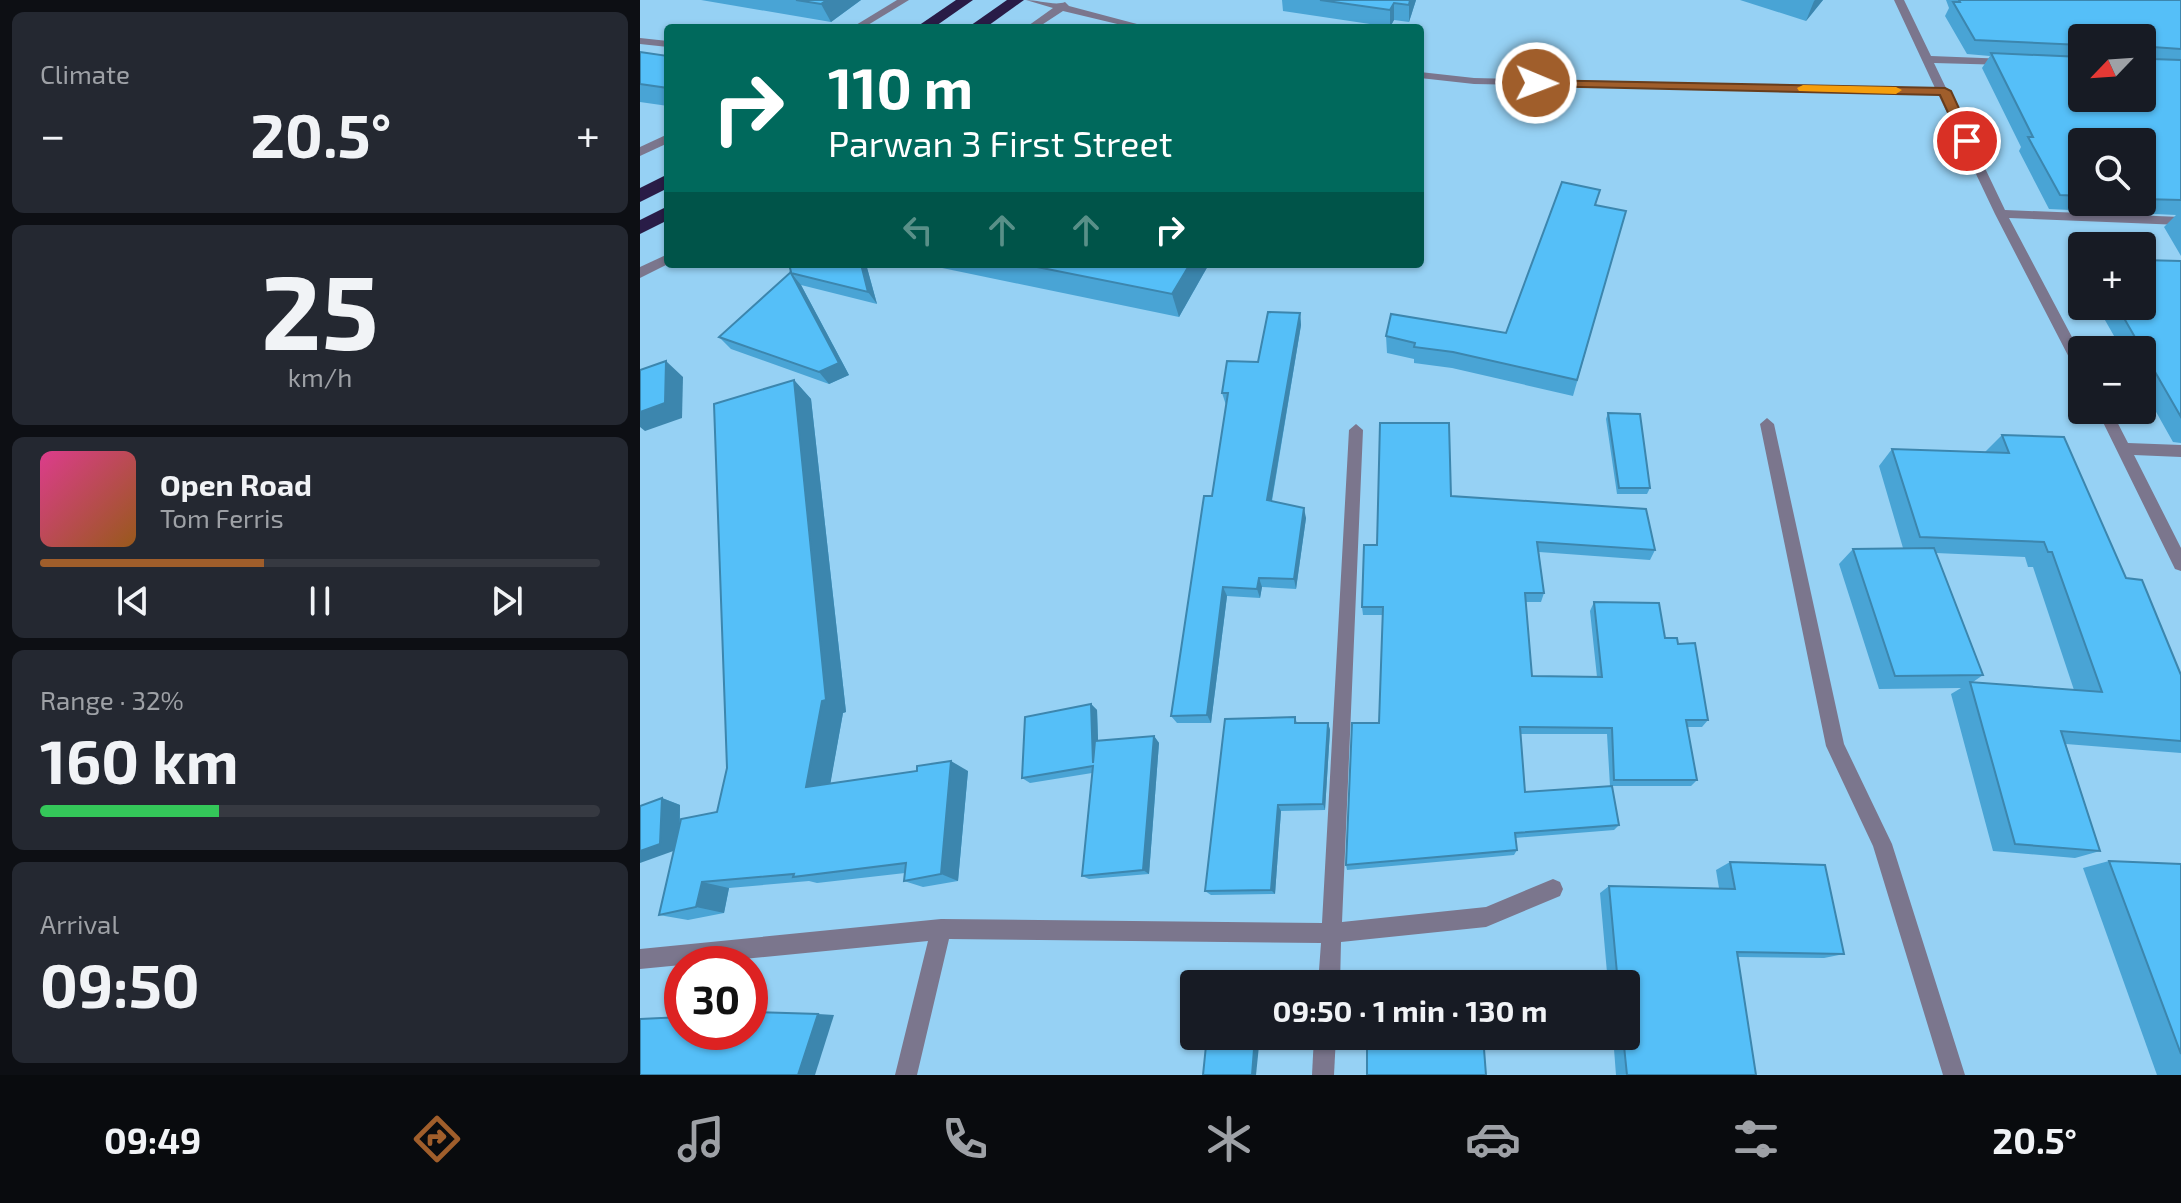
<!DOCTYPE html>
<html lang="en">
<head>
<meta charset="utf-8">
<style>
	:root { --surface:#171b24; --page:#242831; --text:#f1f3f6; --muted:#9ea1a6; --line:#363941; --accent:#a05e2b }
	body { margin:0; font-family:"Exo 2",sans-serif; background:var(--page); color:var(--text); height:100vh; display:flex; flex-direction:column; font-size:30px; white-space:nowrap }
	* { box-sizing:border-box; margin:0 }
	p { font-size:26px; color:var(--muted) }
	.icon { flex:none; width:44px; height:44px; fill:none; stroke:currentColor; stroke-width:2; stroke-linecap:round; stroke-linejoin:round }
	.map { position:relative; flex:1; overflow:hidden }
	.drawer { display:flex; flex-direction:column; gap:12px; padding:12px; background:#0d0f14; width:640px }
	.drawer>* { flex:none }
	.top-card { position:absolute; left:24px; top:24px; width:760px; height:244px; border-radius:8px; box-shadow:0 2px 6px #0004; background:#00695c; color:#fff; overflow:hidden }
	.needle { width:52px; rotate:245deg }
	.controls { position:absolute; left:1428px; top:24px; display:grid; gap:16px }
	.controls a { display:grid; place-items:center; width:88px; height:88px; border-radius:8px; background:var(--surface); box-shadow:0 2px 6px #0004; font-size:40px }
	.speed { position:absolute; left:24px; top:946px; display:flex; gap:16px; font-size:40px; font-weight:700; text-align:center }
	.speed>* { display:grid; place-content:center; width:104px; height:104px; border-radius:50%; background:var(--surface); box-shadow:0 2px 6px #0004; line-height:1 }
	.speed .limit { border:12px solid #d22; background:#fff; color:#111 }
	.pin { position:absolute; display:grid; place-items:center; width:68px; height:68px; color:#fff; margin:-34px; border:4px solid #fff; border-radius:50%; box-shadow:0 2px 8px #0007 }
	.me { position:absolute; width:88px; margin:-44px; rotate:91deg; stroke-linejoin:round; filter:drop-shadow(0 0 6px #0008) }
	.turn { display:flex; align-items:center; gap:28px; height:168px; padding:0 32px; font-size:36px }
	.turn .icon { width:104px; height:104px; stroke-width:2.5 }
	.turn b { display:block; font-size:56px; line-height:68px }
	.lanes { display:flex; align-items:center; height:76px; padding:0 32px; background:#0003; justify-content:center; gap:40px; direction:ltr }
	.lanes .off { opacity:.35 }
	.big { font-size:60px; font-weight:700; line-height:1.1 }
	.drawer .tile { flex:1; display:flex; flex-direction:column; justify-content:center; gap:12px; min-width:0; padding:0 28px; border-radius:12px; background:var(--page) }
	.drawer .dial { align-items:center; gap:0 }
	.dial b { font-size:104px; line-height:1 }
	.song { display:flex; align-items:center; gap:24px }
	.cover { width:96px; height:96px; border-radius:12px; background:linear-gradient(135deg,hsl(330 70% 55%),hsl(30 70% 35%)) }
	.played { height:8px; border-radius:4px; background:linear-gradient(90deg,var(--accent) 40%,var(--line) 40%) }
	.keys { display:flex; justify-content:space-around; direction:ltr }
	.heat { display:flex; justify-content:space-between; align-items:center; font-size:44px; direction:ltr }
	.charge { height:12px; border-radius:6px; background:linear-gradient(90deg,#34c759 32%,var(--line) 0) }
	.trip { position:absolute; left:540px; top:970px; width:460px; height:80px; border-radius:8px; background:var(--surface); box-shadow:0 2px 6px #0004; font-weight:700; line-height:80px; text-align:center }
	.tabs { display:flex; height:128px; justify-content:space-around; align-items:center; background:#090b0e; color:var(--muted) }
	.tabs .icon { width:56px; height:56px }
	.tabs .selected { color:var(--accent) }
	.tabs b { font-size:36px; color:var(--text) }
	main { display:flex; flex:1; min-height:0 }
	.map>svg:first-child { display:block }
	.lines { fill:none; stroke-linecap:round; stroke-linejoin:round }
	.street { fill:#7b768d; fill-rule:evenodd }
	.highway { fill:#291c47; fill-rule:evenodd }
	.wall { fill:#49a4d5; fill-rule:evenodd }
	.shaded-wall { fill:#3c86ae }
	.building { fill:#55bff8; stroke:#3c86ae; stroke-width:2 }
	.route { fill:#a05e2b; stroke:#683d1c; stroke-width:2 }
	.slow { fill:#f59e0b }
</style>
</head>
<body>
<main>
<section class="drawer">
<div class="tile"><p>Climate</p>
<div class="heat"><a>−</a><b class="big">20.5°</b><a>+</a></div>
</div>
<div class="tile dial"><b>25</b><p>km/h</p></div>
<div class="tile">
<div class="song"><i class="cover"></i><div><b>Open Road</b><p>Tom Ferris</p></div></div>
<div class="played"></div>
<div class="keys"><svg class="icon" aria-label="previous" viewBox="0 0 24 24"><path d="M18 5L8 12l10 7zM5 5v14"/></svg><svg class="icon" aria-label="pause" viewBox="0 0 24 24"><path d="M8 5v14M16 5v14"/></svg><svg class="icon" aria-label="next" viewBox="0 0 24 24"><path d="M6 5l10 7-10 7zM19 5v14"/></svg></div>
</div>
<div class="tile"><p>Range · 32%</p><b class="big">160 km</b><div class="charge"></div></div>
<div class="tile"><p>Arrival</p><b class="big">09:50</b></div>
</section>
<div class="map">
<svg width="1541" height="1075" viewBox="0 0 1541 1075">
	<rect width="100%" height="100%" fill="#96d1f4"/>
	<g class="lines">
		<!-- street -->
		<g class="street">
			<polygon points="257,0 269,0 223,28 211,28"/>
			<path d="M386,0C398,0 415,6 425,2L429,6L512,28H494L423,11L397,28H385L413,8Z"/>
			<polygon points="1254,0 1264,0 1291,56 1367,59 1372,62 1367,65 1294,63 1306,88 1310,91 1309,93 1365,210 1541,217 1541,225 1369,218 1442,356 1442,374 1435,369 1355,214 1298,94 834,84 780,78 780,72 834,78 1295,88"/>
			<polygon points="0,38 28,41 28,47 0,44"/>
			<polygon points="28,134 28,143 0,156 0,147"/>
			<polygon points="28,254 28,264 0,278 0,267"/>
			<polygon points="1457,410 1471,410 1488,443 1541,445 1541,457 1494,455 1541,548 1541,571 1535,569"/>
			<polygon points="1127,418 1134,424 1204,744 1252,844 1325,1075 1303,1075 1233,846 1186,746 1120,424"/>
			<polygon points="716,424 723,430 702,922 846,907 913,879 920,882 923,889 920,896 846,927 701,942 700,984 678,984 681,943 309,939 277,1075 255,1075 288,941 0,969 0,949 301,919 682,923 709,430"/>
			<polygon points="674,1036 696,1036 694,1075 672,1075"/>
		</g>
		<!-- highway -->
		<g class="highway">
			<polygon points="316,0 333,0 293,28 275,28"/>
			<polygon points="367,0 384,0 345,28 327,28"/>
			<polygon points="28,174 28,188 0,202 0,188"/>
			<polygon points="28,206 28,220 0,234 0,220"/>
		</g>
	</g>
	<!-- wall -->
	<g class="wall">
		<polygon points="61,0 221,0 191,22"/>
		<polygon points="642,0 776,0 769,22 754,20 750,27 643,11"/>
		<polygon points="1100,0 1183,0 1166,21"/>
		<path d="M1306,0H1541V256L1524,227L1536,215L1409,209L1379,151L1381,147L1342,68L1350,56L1327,54L1305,16L1309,8ZM1442,38H1502L1442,98ZM1442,142H1502V202H1442Z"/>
		<polygon points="0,52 28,56 28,106 0,102"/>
		<polygon points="957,205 986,211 933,396 812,368 774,363 774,359 747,353 746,336 866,333"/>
		<polygon points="1541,261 1541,443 1533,442 1502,387 1502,350 1482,350 1457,306 1502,306"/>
		<polygon points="149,264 226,264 237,304 161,285 209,375 189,384 91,349 79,337 151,272"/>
		<polygon points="283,264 569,264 539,317"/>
		<polygon points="1442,267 1442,279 1438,272"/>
		<polygon points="660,313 661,325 632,501 666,518 656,589 622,587 620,598 587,596 571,723 537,723 531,716 572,496 586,405 582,393 618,362"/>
		<polygon points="154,380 171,399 206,712 203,713 190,784 328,771 318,881 283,887 264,881 265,873 177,883 169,881 89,888 84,913 48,920 19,915 34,851 22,798 40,805 40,826 77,812 87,768"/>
		<polygon points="968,413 1010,488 1007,494 977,494 966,419"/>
		<path d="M1362,435L1486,578L1541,675V753L1426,744L1460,851L1435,858L1353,851L1311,694L1321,688L1239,689L1199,564L1213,549L1263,548L1239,466L1252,449L1345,452ZM1296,553L1385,557L1388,567H1393L1434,690L1333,682L1343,675Z"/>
		<polygon points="811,496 1015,550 1010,560 899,552 904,593 901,602 886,602 892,676 957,677 950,611 954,602 1038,644 1068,720 1062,727 1047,727 1057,780 1051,786 970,786 967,734 880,734 885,792 979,825 974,830 875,838 877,850 874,855 707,870 706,865 739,723 743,615 723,615 722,607 737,545"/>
		<polygon points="451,704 457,710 458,741 514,736 519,743 509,874 449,879 442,876 452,773 390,783 382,778"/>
		<polygon points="655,717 657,723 688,723 690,730 685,810 641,811 635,894 571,895 565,891"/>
		<polygon points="1469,861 1541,864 1541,1075 1517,1075 1443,868"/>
		<polygon points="1090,862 1204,954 1184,958 1098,957 1116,1075 976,1075 973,1036 986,1036 986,984 968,984 960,893 969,886 1079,888 1076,870"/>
	</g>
	<!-- shaded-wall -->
	<g class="shaded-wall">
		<polygon points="187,0 221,0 191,22 181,4"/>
		<polygon points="770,0 776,0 769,22 769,5"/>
		<polygon points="1175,0 1183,0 1166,21 1174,1"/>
		<polygon points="754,3 754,20 750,27 750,10"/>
		<polygon points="221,264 226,264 237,304 228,292"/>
		<polygon points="550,264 569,264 539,317 532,294"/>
		<polygon points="151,273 161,285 209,375 189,384 179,372"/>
		<polygon points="660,313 661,325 630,510 627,500"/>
		<polygon points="26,361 43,377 42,418 5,431 0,427 0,412"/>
		<polygon points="154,380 171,399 206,712 203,713 188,797 166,787"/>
		<polygon points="664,508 666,518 656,589 654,579"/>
		<polygon points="619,578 622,587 620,598 617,589"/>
		<polygon points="583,587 587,596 571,723 567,715"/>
		<polygon points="451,704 457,710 459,769 453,763"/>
		<polygon points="688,723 690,730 685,810 683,804"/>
		<polygon points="514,736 519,743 509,874 503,870"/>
		<polygon points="311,761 328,771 318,881 301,874"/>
		<polygon points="22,798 40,805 39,849 0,863 0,851"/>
		<polygon points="638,805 641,811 635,894 631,890"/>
		<polygon points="62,882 89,888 84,913 56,907"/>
		<polygon points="178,1014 194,1015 175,1075 158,1075"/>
		<polygon points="615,1036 620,1036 616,1075 612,1075"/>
	</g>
	<!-- building -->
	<g class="building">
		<polygon points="156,0 187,0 181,4"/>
		<polygon points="680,0 770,0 769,5 754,3 750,10"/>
		<polygon points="1319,0 1541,0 1541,49 1513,47 1510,56 1512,59 1541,60 1541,200 1502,199 1502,142 1442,142 1442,196 1420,195 1388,137 1393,137 1351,53 1442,57 1442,98 1502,98 1502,38 1442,38 1442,45 1335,40 1313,2 1320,2"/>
		<polygon points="0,52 28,56 28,88 0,84"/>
		<polygon points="922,182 960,190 955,205 986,211 937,380 813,352 774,347 775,343 746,336 751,314 866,333"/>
		<polygon points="1502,260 1541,261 1541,417 1477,306 1502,306"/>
		<polygon points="149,264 221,264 228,292 151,273 199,363 179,372 79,337 151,272"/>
		<polygon points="382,264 550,264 532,294"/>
		<polygon points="628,312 660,313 627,500 664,508 654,579 619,578 617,589 583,587 567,715 531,716 564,496 572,496 588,393 582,393 587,361 618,362"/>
		<polygon points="26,361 25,403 0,412 0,370"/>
		<polygon points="154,380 186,700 182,701 166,787 277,771 277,766 311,761 301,874 264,881 266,863 153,877 154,874 62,882 56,907 19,915 41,819 77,812 87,768 74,404"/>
		<polygon points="968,413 1000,414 1010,488 979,488"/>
		<polygon points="740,423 809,423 811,496 1006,509 1015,550 897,542 904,593 885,593 892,676 962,677 954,602 1019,603 1025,638 1037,638 1038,644 1055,643 1068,720 1046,720 1057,780 974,780 972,728 880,727 885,792 972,786 979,825 875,833 877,850 706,865 712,723 739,723 743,607 722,607 724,545 737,545"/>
		<polygon points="1362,435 1424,437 1486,578 1502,580 1541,675 1541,741 1421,731 1460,851 1375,844 1330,682 1462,692 1412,552 1408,552 1404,542 1280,537 1252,449 1369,453"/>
		<polygon points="1294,548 1343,675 1255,676 1213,549"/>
		<polygon points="451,704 453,763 455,741 514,736 503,870 442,876 453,766 382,778 385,717"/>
		<polygon points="655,717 655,723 688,723 683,804 638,805 631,890 565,891 585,719"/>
		<polygon points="22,798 20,844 0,851 0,806"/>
		<polygon points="1469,861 1541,864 1541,1054"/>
		<polygon points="1090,862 1185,865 1204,954 1097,952 1116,1075 987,1075 983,1036 986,1036 986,984 978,984 969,886 1095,889"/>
		<polygon points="110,1012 178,1014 158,1075 0,1075 0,1019 42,1017 42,1032 110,1032"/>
		<polygon points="567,1036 615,1036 612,1075 563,1075"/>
		<polygon points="727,1036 843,1036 846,1075 727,1075"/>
	</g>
	<!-- route -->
	<polygon class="route" points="892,80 1305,88 1311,91 1334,141 1322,143 1300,95 896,86 892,85"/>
	<!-- slow -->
	<polygon class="slow" points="1163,85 1256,87 1262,90 1256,94 1159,91 1157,88"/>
</svg>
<div class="controls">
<a><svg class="needle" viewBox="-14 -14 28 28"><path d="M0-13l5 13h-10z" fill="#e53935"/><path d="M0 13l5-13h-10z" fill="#9ea1a6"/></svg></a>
<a><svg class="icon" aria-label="search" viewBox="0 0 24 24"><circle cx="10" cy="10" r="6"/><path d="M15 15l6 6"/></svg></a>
<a>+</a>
<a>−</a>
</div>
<div class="speed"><div class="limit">30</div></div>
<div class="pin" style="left:1327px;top:141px;background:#d93025"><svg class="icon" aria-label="arrive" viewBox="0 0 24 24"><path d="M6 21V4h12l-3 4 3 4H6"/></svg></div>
<svg class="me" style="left:896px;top:83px" viewBox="-20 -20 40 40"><circle r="17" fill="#a05e2b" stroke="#fff" stroke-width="3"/><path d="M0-11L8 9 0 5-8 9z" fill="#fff"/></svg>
<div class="trip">09:50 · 1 min · 130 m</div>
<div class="top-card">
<div class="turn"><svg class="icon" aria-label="right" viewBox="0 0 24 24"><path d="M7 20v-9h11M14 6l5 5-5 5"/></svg><div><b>110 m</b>Parwan 3 First Street</div></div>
<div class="lanes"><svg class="icon off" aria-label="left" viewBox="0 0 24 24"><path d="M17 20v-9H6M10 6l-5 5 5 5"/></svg><svg class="icon off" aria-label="ahead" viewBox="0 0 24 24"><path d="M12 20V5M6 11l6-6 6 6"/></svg><svg class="icon off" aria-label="ahead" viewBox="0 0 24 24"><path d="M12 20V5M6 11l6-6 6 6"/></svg><svg class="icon" aria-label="right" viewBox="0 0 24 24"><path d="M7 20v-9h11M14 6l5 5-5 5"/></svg></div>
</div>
</div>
</main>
<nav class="tabs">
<b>09:49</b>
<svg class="icon selected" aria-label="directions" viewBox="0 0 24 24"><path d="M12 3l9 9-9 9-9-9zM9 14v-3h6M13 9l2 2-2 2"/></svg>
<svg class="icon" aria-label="music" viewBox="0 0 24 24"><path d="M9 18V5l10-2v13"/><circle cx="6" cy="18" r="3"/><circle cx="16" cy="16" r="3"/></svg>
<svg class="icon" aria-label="phone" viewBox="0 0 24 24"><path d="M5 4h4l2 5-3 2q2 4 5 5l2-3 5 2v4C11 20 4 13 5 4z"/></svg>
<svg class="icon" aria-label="climate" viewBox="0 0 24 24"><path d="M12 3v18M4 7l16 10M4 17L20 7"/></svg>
<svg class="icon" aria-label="car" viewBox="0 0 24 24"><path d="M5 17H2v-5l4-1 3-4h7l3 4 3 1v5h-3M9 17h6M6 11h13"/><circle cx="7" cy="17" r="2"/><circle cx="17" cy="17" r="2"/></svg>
<svg class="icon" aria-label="filters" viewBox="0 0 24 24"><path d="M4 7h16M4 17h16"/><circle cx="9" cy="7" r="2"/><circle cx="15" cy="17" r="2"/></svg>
<b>20.5°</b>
</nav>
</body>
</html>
